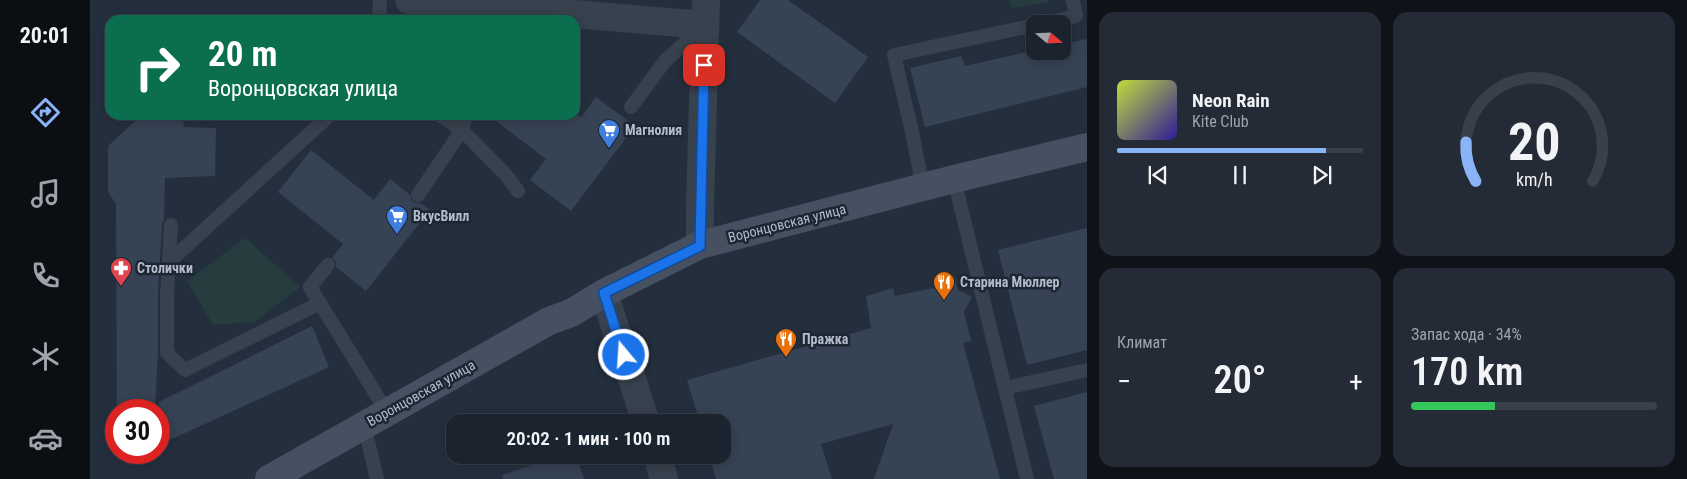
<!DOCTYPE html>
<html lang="ru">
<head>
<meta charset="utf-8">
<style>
	:root { --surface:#1b232e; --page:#242b36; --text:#f1f3f6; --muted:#a0a4aa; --line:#39404a; --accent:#8ab4f8 }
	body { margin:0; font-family:"Roboto Condensed",sans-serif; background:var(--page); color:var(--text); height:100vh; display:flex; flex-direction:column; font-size:19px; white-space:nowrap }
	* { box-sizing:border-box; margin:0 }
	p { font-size:16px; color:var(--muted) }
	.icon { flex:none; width:28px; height:28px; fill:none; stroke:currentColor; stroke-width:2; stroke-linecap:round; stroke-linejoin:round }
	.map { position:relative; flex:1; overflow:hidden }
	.drawer { display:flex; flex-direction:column; gap:12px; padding:12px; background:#0f1319; width:600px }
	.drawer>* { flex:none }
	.guide { position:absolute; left:15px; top:15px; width:475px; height:105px; border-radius:15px; box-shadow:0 2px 12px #0003,0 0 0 1px var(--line); background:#0b6e4f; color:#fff; overflow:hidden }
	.needle { width:32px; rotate:109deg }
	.controls { position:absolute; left:936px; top:15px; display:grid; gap:10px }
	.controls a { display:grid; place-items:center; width:45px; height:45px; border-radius:10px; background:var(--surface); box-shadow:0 2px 12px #0003,0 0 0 1px var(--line); font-size:25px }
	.speed { position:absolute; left:15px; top:399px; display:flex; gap:10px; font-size:25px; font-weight:700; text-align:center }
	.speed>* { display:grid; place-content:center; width:65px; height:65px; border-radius:50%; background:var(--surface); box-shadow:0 2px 12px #0003,0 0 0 1px var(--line); line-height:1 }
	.speed .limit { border:8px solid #d22; background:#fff; color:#111 }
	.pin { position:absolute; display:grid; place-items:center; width:42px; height:42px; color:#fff; margin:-21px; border-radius:10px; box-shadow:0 2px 8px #0006 }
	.me { position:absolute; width:55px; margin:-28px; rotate:342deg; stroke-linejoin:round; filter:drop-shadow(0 0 4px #0008) }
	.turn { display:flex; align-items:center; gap:18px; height:105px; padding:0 20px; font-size:22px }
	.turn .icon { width:65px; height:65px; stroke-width:2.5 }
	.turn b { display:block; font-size:35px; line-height:42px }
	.big { font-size:38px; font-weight:600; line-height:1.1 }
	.drawer .card { flex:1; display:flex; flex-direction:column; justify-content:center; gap:8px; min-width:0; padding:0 18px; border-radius:15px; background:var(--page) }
	.drawer .dial { align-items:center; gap:0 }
	.dial svg { height:130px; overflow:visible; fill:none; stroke:var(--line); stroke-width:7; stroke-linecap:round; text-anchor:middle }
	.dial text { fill:var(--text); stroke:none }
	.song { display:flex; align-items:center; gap:15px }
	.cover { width:60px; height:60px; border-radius:8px; background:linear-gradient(135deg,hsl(70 70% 55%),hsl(250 70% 35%)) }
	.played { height:5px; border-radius:2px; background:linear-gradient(90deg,var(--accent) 85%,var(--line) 85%) }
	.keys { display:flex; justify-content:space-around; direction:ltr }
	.heat { display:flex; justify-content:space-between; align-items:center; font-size:28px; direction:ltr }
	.charge { height:8px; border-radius:4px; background:linear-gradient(90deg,#34c759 34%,var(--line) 0) }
	.drawer .tiles { flex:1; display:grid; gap:12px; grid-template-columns:repeat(2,1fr) }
	.trip { position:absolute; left:356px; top:414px; width:285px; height:50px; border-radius:15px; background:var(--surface); box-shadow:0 2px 12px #0003,0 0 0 1px var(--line); font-weight:600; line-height:50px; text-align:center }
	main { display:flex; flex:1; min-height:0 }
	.tabs { display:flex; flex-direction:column; width:90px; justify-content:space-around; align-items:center; background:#0b0e12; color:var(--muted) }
	.tabs .icon { width:35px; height:35px }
	.tabs .selected { color:var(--accent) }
	.tabs b { font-size:22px; color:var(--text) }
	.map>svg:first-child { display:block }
	.green { fill:#263c3f }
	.building { fill:#364354 }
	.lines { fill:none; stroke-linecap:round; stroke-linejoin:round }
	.lane { stroke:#38414e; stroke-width:14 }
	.street { stroke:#38414e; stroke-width:28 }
	.secondary { stroke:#465061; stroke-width:28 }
	.route-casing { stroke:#114b97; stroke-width:12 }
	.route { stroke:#1a73e8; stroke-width:9 }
	.labels { text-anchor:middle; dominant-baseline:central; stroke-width:5; stroke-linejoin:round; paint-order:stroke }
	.poi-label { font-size:14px; font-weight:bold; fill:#b4bcc9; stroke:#1d2633; text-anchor:start }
	.street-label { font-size:14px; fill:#b4bcc9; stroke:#1d2633 }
</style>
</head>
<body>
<main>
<nav class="tabs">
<b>20:01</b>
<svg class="icon selected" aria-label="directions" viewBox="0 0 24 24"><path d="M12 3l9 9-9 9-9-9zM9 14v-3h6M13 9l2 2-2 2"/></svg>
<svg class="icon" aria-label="music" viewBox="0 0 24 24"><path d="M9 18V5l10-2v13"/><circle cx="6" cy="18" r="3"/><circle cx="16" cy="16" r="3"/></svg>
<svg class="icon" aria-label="phone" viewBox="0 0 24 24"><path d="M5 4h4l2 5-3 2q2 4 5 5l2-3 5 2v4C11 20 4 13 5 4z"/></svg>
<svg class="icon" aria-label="climate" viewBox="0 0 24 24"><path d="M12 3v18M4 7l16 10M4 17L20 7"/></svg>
<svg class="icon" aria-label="car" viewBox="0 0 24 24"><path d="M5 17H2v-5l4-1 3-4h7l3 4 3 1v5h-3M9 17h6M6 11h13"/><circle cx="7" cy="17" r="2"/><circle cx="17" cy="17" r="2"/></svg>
</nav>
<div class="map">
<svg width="997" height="479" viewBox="0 0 997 479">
	<rect width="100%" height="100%" fill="#242f3e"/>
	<!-- green -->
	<g class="green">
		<polygon points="920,0 958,0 959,2 922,8"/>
		<polygon points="155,238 210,287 165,322 123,325 97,281"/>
	</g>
	<!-- building -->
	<g class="building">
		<polygon points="670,0 698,0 778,57 745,103 647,32"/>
		<polygon points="997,39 997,87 835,127 820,68 871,56 875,66 945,50 972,51 972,44"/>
		<polygon points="506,97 545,126 481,211 440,180 456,159 398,115 488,115 491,117"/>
		<polygon points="51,116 93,117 94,127 126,128 125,176 75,178 74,219 72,224 68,294 68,351 65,410 27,410 26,214 26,204 18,192 18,146"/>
		<polygon points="221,150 284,200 300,179 319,194 323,202 330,203 340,210 276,291 246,267 246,261 242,258 253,244 188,192"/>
		<polygon points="997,228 997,350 937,365 908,250"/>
		<polygon points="864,275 868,290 882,297 874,312 881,341 873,343 910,479 784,479 803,424 731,444 742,479 626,479 619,455 632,455 632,422 610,422 597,380 781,328 776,296 803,288 805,296 844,288 847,281"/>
		<polygon points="222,326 239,367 82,439 69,432 69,402"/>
		<polygon points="997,392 997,479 964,479 944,406"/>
		<polygon points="473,455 486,455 494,479 413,479 412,475"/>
	</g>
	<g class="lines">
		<!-- lane -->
		<g class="lane">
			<polyline points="289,20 290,0"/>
			<polyline points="951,24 986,16 983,0"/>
			<polyline points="541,107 575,61 614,26"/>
			<polyline points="349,115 372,130 415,174 428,191"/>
			<polyline points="864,179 937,479"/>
			<polyline points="833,188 822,132 804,55 945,25"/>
			<polyline points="328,195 372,130 376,115"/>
			<polyline points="81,225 77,295 77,353 95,370 230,303"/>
			<polyline points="80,261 240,115"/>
			<polyline points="238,265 220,287 297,412"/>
			<polyline points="915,388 997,370"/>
			<polyline points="274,425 287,479"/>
		</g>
		<!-- street -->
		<g class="street">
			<polyline points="319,0 615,25"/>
			<polyline points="610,245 610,204 616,0"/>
			<polyline points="514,293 556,422"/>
			<polyline points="567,455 574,479"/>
		</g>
		<!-- secondary -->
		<polyline class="secondary" points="179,479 459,321 481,313 514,293 610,245 864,179 997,147"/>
	</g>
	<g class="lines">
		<!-- route casing -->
		<g class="route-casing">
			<polyline id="route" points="534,355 514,293 610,246 614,65"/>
		</g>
		<!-- route -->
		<use href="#route" class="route"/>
	</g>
	<!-- icons -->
	<defs>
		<g id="supermarket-pin" transform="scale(1.125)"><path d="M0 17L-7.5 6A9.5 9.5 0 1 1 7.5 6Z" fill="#3f7fe0" stroke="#1d2633"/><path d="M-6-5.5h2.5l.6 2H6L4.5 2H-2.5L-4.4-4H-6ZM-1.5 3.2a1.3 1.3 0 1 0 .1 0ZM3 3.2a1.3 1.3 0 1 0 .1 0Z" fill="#fff"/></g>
		<g id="pharmacy-pin" transform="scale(1.125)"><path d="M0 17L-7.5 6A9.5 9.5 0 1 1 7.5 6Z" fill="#e0444e" stroke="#1d2633"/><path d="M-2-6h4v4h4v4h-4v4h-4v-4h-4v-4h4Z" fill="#fff"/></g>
		<g id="restaurant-pin" transform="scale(1.125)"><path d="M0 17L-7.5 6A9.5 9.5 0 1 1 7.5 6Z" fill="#e8710a" stroke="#1d2633"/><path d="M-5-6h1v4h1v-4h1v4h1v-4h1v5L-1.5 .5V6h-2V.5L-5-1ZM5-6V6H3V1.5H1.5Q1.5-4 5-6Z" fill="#fff"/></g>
	</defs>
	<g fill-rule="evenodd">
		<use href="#supermarket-pin" x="519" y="130"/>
		<use href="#supermarket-pin" x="307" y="216"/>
		<use href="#pharmacy-pin" x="31" y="268"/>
		<use href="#restaurant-pin" x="854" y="282"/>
		<use href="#restaurant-pin" x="696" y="339"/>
	</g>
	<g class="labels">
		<!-- poi labels -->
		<g class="poi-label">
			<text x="535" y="130">Магнолия</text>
			<text x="323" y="216">ВкусВилл</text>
			<text x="47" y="268">Столички</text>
			<text x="870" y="282">Старина Мюллер</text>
			<text x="712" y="339">Пражка</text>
		</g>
		<!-- street labels -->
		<g class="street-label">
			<text transform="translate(697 223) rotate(-14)">Воронцовская улица</text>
			<text transform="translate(331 393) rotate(-29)">Воронцовская улица</text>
		</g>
	</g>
</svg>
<div class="controls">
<a><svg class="needle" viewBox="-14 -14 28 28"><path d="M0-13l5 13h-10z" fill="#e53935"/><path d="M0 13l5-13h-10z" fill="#a0a4aa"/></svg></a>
</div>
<div class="speed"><div class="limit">30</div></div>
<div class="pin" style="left:614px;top:65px;background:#d93025"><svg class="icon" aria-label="arrive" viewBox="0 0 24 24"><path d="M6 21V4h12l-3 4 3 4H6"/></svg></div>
<svg class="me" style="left:534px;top:355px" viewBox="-20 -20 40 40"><circle r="17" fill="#1a73e8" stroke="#fff" stroke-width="3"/><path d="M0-11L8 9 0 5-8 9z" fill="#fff"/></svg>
<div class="trip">20:02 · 1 мин · 100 m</div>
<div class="guide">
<div class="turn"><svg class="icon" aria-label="right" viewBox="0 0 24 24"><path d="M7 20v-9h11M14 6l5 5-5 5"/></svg><div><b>20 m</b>Воронцовская улица</div></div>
</div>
</div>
<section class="drawer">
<div class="tiles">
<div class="card">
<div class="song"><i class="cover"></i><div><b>Neon Rain</b><p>Kite Club</p></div></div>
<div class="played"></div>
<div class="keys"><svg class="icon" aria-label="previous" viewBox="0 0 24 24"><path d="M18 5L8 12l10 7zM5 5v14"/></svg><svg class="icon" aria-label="pause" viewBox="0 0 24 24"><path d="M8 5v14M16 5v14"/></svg><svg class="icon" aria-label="next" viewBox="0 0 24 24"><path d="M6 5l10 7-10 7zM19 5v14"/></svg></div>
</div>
<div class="card dial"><svg viewBox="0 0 100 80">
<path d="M14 69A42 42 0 1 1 86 69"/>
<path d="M14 69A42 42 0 0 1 8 45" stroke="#8ab4f8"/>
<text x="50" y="56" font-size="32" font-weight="700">20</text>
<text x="50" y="72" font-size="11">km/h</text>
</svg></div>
<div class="card"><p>Климат</p>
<div class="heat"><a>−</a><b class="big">20°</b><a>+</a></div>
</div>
<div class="card"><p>Запас хода · 34%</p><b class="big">170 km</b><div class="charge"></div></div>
</div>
</section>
</main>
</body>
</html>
